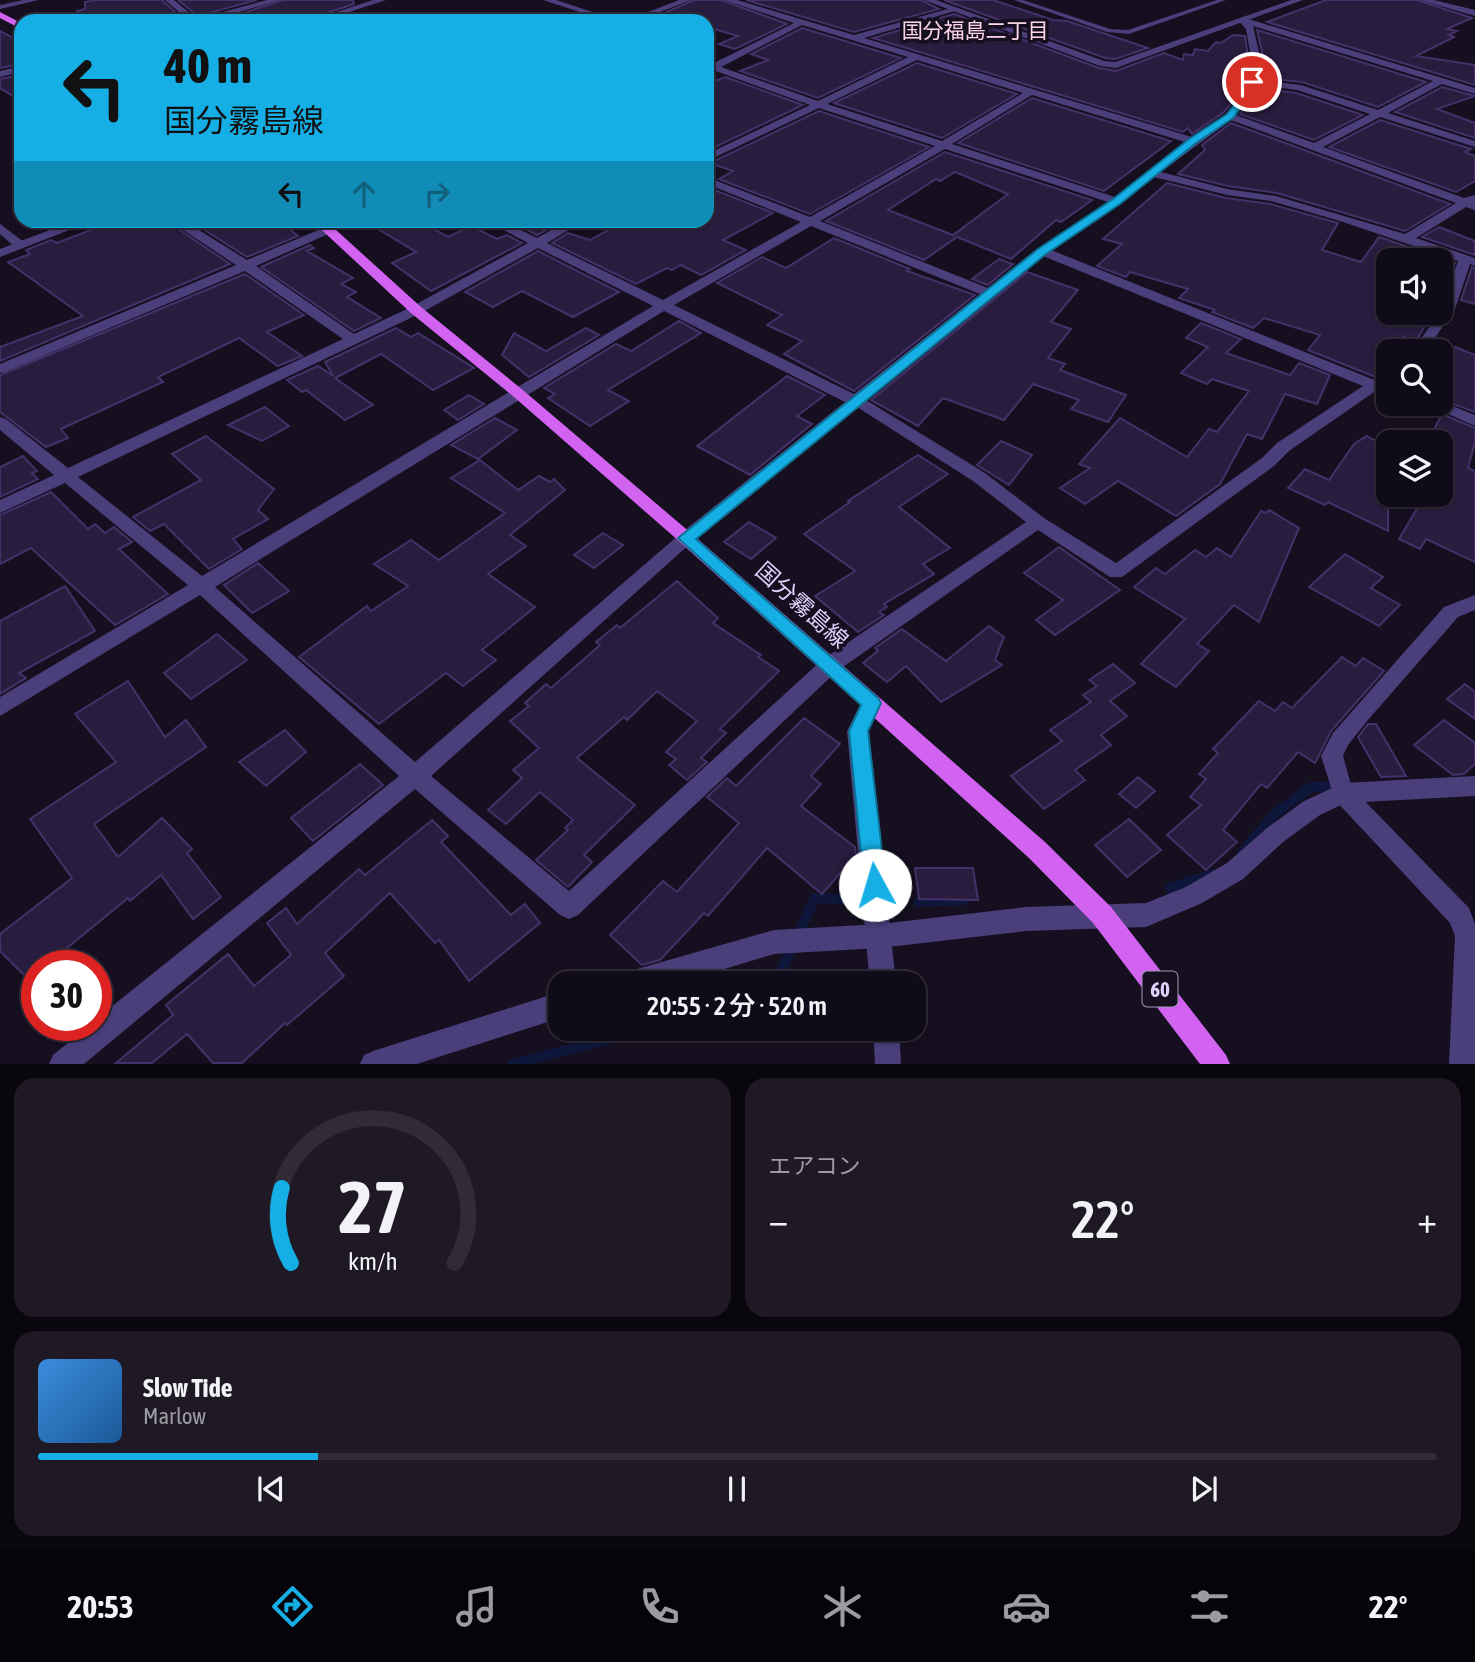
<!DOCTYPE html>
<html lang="ja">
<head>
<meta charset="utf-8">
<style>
	:root { --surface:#100b18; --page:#1e1925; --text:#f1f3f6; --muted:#9c9ba2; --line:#302b37; --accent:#15afe5 }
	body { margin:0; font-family:"Asap Condensed","Noto Sans JP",sans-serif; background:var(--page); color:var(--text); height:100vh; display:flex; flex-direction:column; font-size:26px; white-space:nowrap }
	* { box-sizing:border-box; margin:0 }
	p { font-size:23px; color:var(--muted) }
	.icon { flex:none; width:38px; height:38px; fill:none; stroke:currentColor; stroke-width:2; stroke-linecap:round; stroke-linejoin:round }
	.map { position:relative; height:1064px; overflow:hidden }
	.sheet { display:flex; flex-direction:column; gap:14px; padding:14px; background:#09060d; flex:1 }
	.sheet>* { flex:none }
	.banner { position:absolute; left:14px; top:14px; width:700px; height:214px; border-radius:21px; box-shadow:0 2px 5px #0004,0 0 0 2px var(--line); background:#15afe5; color:#111; overflow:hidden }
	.controls { position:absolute; left:1376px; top:248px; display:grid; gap:14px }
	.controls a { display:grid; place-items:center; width:77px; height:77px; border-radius:14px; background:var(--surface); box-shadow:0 2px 5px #0004,0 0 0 2px var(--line); font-size:35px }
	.speed { position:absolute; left:21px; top:950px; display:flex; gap:14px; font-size:35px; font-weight:700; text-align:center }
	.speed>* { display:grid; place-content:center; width:91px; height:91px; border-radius:50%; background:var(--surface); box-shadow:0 2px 5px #0004,0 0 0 2px var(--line); line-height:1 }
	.speed .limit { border:10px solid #d22; background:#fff; color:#111 }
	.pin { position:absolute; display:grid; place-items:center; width:60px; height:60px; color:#fff; margin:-30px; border:4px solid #fff; border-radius:50%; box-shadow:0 2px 7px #0007 }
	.me { position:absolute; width:77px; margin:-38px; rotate:354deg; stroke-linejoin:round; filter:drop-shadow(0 0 5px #0008) }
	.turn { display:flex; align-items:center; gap:24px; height:147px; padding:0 35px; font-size:32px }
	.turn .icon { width:91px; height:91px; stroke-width:2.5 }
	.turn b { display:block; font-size:49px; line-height:60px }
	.lanes { display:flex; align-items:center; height:66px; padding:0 35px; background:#0003; justify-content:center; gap:35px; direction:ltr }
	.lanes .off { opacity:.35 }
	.big { font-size:52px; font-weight:600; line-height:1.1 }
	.sheet .tile { flex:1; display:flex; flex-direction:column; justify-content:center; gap:10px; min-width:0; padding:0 24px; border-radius:21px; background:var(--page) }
	.sheet .dial { align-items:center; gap:0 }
	.dial svg { height:182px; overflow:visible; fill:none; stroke:var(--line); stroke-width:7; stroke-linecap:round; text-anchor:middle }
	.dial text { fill:var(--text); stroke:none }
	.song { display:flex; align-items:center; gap:21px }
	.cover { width:84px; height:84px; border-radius:10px; background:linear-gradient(135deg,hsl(210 70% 55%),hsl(210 70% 35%)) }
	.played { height:7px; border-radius:4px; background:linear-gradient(90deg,var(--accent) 20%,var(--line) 20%) }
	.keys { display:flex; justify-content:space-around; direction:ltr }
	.heat { display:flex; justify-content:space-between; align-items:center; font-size:38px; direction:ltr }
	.sheet .tiles { flex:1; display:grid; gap:14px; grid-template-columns:1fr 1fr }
	.tile:last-child { grid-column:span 2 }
	.trip { position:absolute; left:548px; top:971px; width:378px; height:70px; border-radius:21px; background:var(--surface); box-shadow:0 2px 5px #0004,0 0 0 2px var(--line); font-weight:600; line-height:70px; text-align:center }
	.tabs { display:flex; height:112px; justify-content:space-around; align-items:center; background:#06040a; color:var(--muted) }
	.tabs .icon { width:49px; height:49px }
	.tabs .current { color:var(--accent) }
	.tabs b { font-size:32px; color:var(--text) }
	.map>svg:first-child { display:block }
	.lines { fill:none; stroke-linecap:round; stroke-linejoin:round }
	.stream { stroke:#0e173b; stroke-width:10 }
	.building { fill:#291d3f; stroke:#453169; stroke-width:2; fill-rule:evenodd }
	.service { fill:#4a3e7b; fill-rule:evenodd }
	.minor { fill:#4a3e7b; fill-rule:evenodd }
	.tertiary { fill:#4a3e7b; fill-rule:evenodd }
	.primary { fill:#d263f1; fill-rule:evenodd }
	.route { fill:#15afe5; stroke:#0e7295; stroke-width:2 }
	.labels { text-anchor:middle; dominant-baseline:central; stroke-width:7; stroke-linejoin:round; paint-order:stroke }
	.far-neighbourhood-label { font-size:21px; fill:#fbd4e7; stroke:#150f20 }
	.shield { fill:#150f20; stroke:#a198b9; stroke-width:2 }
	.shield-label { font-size:21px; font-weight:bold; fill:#ddd2fb }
	.street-label { font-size:23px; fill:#ddd2fb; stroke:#150f20 }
</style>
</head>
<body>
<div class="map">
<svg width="1475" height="1064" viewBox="0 0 1475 1064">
	<rect width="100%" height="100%" fill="#150f20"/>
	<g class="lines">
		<!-- stream -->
		<g class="stream">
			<polyline points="1242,852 1276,813 1311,787 1339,786"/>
			<polyline points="1170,888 1213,874"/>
			<polyline points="918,902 964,900"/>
			<polyline points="775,984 815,898 842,899"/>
			<polyline points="512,1064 649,1029"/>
		</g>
	</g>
	<!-- building -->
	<g class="building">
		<polygon points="96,0 162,0 185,21 78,21 77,11 85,9 85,2"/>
		<polygon points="178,0 257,0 198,16"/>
		<polygon points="283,0 353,0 354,4 301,21 218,21"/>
		<polygon points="694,0 721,0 787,24 735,49 719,44 738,36 707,27 707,21 686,21 662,14"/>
		<polygon points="746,0 921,0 939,9 854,32"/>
		<polygon points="944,0 993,0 1053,20 1067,21 1148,48 1115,59 1105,58"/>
		<polygon points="1326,0 1417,0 1472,18 1447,29 1457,31 1449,35 1454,37 1416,56 1475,65 1475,85 1267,22"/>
		<polygon points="954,14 1099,68 1116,71 1164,53 1183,60 1184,54 1193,55 1195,49 1208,51 1216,42 1221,43 1233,35 1245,36 1250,70 1245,87 1224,112 1192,134 1188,128 1183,132 873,38"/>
		<polygon points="802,28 901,58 818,98 740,71 768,60 751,54"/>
		<polygon points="1257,30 1426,82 1378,107 1302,82 1263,78 1266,69"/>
		<polygon points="0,31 21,42 21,64 0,68"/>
		<polygon points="917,63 1017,94 942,138 834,103"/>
		<polygon points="21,75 21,101 0,88 0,79"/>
		<polygon points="725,77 803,105 707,151 707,84"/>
		<polygon points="1442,87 1475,96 1437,109 1475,123 1475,138 1395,112"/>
		<polygon points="1259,88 1296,93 1363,115 1314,140 1240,114"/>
		<polygon points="1032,98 1171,141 1104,191 958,143"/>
		<polygon points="819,111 929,147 810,214 719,179 733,171 710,163"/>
		<polygon points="1380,120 1471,149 1465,152 1475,156 1475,181 1456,192 1329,147"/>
		<polygon points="1231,123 1450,204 1405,231 1277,193 1228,186 1178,174 1205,150 1202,145"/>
		<path d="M945,152L1092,200L1061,222L1056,220L1011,259L957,237L924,260L826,221ZM955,172L1008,194L953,235L888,210L936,179L940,181Z"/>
		<polygon points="1167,183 1226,198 1270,204 1338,223 1322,250 1361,262 1379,237 1455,263 1443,295 1440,294 1440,261 1388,261 1388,313 1416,313 1430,317 1416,341 1403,337 1393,352 1388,352 1388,364 1378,378 1308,350 1320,335 1264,318 1253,328 1212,312 1215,310 1179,298 1188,289 1130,272 1126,277 1097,266 1122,244 1103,239"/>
		<polygon points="707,187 773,213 723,240 746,250 701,275 681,265 672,270 667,268 636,284 552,243 568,233 590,240 626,220 707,220"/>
		<polygon points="117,220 165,220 230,264 0,361 0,347 83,316 8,262 30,254 26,250 51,240 57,243"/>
		<polygon points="189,220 279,220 298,236 247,257"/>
		<polygon points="363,220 417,220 448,237 471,226 497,239 507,235 522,243 431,291 392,263 416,252"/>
		<polygon points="536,220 542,220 553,226 537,235 522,227"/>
		<polygon points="1439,227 1475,241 1475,255 1422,237"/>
		<polygon points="834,238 910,269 907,271 975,295 854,391 784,354 802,341 767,325 782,315 717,283 762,257 786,268"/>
		<polygon points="310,245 314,248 307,251 353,278 341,284 356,292 347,297 381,318 354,331 261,267"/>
		<polygon points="538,251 619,292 573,317 522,291 493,307 465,292"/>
		<polygon points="999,259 1013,264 988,285 972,279"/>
		<polygon points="1472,267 1475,268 1475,304 1461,300"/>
		<polygon points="1027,272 1078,290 1051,322 1071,329 1048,358 1065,364 1060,370 1126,395 1108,422 1071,409 1079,400 1033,384 1004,420 943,398 918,426 871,400"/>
		<polygon points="245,274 304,315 267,332 302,356 278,366 239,338 158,377 163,382 61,429 68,438 46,447 0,412 0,375"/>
		<polygon points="679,321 701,333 608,390 629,401 590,426 548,398 555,394 544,388 616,344 631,351"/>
		<polygon points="1201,323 1241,339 1226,353 1290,375 1299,363 1330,375 1317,404 1285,394 1262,439 1247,434 1220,484 1176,516 1118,481 1085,504 1060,488 1090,468 1079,464 1120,418 1187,457 1209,429 1217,432 1249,391 1212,379 1207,384 1181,373 1208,347 1186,338"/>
		<polygon points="396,328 411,337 418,333 474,368 433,390 381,354 335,378 373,405 345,420 306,390 302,392 287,380 318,366 333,376 325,362"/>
		<polygon points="586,328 599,335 529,377 502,355 514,333 546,351"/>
		<polygon points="1455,347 1475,355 1475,412 1440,399 1440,366"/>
		<polygon points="787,376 825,395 797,416 812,424 750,475 697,446"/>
		<polygon points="469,395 484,404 458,420 444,410"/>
		<polygon points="265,407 289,426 262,441 228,425"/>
		<polygon points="1442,414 1475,428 1475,442 1468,468 1475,471 1475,562 1426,539 1420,549 1399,539 1425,495 1440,495 1440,443 1427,443"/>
		<polygon points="495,418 517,430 478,459 451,445"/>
		<polygon points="206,436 274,489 258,510 268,519 233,539 242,549 209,569 164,524 150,531 133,517 201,480 172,454"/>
		<polygon points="1367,436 1388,448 1388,531 1328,502 1325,505 1288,488 1305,469 1329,480 1354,444"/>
		<polygon points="1001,441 1032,455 1009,485 977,465"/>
		<polygon points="918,455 948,474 899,507 950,548 923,564 934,574 884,604 887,607 879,612 884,615 858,632 815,596 855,571 804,534 850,502 848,501"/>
		<polygon points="23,456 37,471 32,473 38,479 0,497 0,467"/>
		<polygon points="480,460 518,490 539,476 550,482 554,479 565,490 510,535 526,546 488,574 535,607 482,650 496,660 463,686 446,673 379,724 299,657 367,606 371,611 408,586 374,564 411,540 439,560 505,513 451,478"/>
		<polygon points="51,492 88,529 95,524 105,533 114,527 132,542 119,549 168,594 115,625 31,548 0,564 0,515"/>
		<polygon points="1269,510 1299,528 1259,622 1234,605 1197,644 1209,651 1176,687 1141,664 1185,619 1134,587 1156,568 1165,574 1195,550 1206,557 1217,548 1231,557 1261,511 1266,513"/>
		<polygon points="749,522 776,538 751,559 724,542"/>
		<polygon points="603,533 623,545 594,568 574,555"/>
		<polygon points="1059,547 1120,590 1055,635 1036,620 1063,600 1024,573"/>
		<polygon points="1345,554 1383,577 1371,588 1400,605 1379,626 1309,587"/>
		<polygon points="258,563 289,591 252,613 224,585"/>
		<polygon points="677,581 718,618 713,623 761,655 758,657 779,671 720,729 726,733 701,758 707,762 687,780 669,765 676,759 666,752 697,721 657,691 627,720 624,717 577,758 635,805 584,855 592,862 568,887 536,860 568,830 565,828 573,820 540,792 506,824 488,810 522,778 513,770 539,748 510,721 529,706 525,703 546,684 551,688 600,645 596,642 617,625 620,628"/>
		<polygon points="65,586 95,631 19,673 26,678 0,694 0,621"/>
		<polygon points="989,626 1004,637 995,660 1002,665 941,702 906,666 887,682 863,663 878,651 875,648 902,629 946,661"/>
		<polygon points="217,634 247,660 191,699 164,673"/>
		<polygon points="1342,657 1356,666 1363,658 1384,671 1331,731 1315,763 1298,752 1267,788 1261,784 1223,830 1237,842 1206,870 1167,835 1201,805 1190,797 1206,779 1199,774 1218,753 1213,749 1259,701 1275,711 1283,702 1292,708"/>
		<polygon points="1113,664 1135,683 1110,701 1127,716 1101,735 1111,745 1075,770 1085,780 1044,809 1011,776 1062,741 1050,730 1091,702 1083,695 1097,686 1089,680"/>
		<polygon points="128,681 165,737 186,720 206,747 94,824 118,857 162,818 192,849 187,853 221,897 193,919 161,875 130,901 128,898 45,966 37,966 37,972 28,979 0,951 0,934 72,878 30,819 116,762 75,714"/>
		<polygon points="1465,684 1475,692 1475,719 1447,699"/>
		<polygon points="804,718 840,744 811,776 821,784 801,806 855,847 856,855 822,894 767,848 708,916 704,913 660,960 642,965 610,935 663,881 677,892 739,823 707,797 727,778 736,786"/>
		<polygon points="1444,720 1475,743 1475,764 1464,774 1453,775 1414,745"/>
		<polygon points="1368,724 1376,724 1406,776 1381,777 1358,737"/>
		<polygon points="285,730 306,752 266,786 239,762"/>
		<polygon points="360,764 383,785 313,841 291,818"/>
		<polygon points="1138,777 1155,791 1136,808 1119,794"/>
		<polygon points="1129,819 1161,850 1127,877 1095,845"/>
		<polygon points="432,820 448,836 441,842 511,915 525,904 540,923 469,981 439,940 435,943 390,893 325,953 344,976 287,1025 285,1023 242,1063 213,1063 187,1034 152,1063 116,1063 173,1015 166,1005 228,954 254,986 291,955 267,923 286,908 297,924 359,869 365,875"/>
		<polygon points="915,868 973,868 978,900 919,899"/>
	</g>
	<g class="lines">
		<!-- service -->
		<polygon class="service" points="1014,0 1023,0 1110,29 1128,30 1217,0 1226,0 1129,34 1107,32"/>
		<!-- minor -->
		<g class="minor">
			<polygon points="23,0 39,0 0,9 0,5"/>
			<polygon points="165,0 174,0 197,19 267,0 280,0 209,21 189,21"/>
			<polygon points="373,0 386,0 322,21 309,21"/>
			<polygon points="543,0 556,0 620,21 607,21"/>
			<path d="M724,0H737L854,35L955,7V11L864,38L1192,137L1226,114L1247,88L1253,70L1246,29L1238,20L1242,17L1475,88V94L1442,84L1388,113L1475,141V147L1380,117L1323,147L1464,198L1475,195V210L1466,207L1416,238L1475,258V266L1470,264L1455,309L1425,352H1411L1440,313L1458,261L1340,221L1271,201L1227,195L1154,177L1121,203L1051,250L1377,381L1388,382V391L1377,390L1289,451L1274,466L1122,577H1110L1038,530L836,672L578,915L569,919L560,915L415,789L84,1064H49L53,1055L89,1026H96V1019L399,776L200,595L0,716V697L188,585L65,483L0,513V500L54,475L0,430V417L6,419L68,468L343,339L245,271L5,372L0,373V364L236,265L168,220H183L247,260L342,220H360L256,266L354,334L411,307L528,243L485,220H501L537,238L569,220H585L547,243L663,300L801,222L707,184V177L810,217L935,146L819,108L707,161V154L810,105L713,70L707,73V62L712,64L794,23ZM802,25L908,57L818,101L721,67ZM1253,26L1433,81L1378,110L1301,85L1259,80L1263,70ZM917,60L1023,93L942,141L827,104ZM1258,85L1297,90L1370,114L1314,143L1236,115ZM1032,95L1185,142L1115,197L952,144ZM1231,120L1456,203L1405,234L1276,196L1227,189L1161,172ZM945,149L1108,202L1038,248L988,288L820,221ZM811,226L980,294L854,394L674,305ZM538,248L653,306L202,576L78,477L421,313ZM1043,256L1363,386L1277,443L1262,458L1116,563L1044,518L985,473L866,400ZM664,311L845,402L680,534L415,762L215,587ZM857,407L973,481L1026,522L822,660L569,891L431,776L692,542Z"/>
			<polygon points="1420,0 1434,0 1475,10 1475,16"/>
			<polygon points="21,66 21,72 0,77 0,71"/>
			<polygon points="0,224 24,242 24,248 16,248 0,234"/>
			<polygon points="1440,401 1475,415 1475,426 1426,404 1440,404"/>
			<polygon points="1475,595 1475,610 1458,617 1367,721 1348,745 1343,756 1352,788 1469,908 1475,924 1475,1064 1449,1064 1455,936 1450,923 1335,800 1321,756 1333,733 1444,607"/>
			<polygon points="871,694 878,697 881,703 869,731 896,984 870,984 847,731 864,697"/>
			<polygon points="873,1029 899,1029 901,1064 875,1064"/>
		</g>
		<!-- tertiary -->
		<g class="tertiary">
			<polygon points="679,0 691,0 637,21 625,21"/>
			<polygon points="924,0 936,0 1104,61 1115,62 1291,0 1303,0 1116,68 1100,66"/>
			<polygon points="76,220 95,220 0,257 0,249"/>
			<polygon points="1475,776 1475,796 1345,803 1320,815 1283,842 1243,879 1202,903 1146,927 1026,931 880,948 774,954 675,984 617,984 621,975 630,971 774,930 880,924 1026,907 1146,903 1186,887 1227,863 1267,828 1304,801 1343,783"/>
			<polygon points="560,992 560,1018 417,1064 360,1064 364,1055 373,1051"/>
		</g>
		<!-- primary -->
		<g class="primary">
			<polygon points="0,12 21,23 21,29 0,18"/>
			<polygon points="311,220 325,220 421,307 524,391 692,534 1045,842 1111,907 1226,1055 1230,1064 1200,1064 1093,923 1029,858 680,542 514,397 411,313"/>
		</g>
	</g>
	<!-- route -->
	<polygon class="route" points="1249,80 1255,80 1256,88 1233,118 1196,143 1120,204 1046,254 696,539 878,698 881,703 868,731 886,885 882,892 875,895 867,892 864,885 849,731 861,705 678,538 1038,249 1113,199 1189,139 1227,114 1247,87"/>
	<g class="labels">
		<!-- far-neighbourhood labels -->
		<g class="far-neighbourhood-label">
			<text x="975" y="30">国分福島二丁目</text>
		</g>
		<!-- shield labels -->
		<rect class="shield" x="1142.5" y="971.5" width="35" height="35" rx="5"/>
		<g class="shield-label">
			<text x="1160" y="989">60</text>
		</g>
		<!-- street labels -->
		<g class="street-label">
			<text transform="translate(802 605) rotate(42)">国分霧島線</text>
		</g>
	</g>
</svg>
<div class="controls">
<a><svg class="icon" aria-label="sound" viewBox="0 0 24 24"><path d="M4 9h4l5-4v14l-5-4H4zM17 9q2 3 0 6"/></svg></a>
<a><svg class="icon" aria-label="search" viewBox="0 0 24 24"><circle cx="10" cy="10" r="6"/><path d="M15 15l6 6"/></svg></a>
<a><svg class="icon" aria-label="layers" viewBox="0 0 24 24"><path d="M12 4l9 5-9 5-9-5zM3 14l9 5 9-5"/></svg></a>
</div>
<div class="speed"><div class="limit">30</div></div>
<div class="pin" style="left:1252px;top:82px;background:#d93025"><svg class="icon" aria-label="arrive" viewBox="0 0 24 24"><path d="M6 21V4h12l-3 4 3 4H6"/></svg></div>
<svg class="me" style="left:875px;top:885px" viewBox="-20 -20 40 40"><circle r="19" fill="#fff"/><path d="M0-13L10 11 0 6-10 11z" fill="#15afe5"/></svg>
<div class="trip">20:55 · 2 分 · 520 m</div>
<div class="banner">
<div class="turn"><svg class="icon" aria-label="left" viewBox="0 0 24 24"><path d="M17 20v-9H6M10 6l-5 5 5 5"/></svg><div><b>40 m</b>国分霧島線</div></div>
<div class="lanes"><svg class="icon" aria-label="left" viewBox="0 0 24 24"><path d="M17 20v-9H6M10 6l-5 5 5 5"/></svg><svg class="icon off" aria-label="ahead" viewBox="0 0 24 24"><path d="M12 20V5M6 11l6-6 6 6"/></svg><svg class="icon off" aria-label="right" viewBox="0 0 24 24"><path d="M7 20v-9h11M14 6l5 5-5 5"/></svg></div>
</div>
</div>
<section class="sheet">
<div class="tiles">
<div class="tile dial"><svg viewBox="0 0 100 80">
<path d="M14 69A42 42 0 1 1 86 69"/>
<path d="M14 69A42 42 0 0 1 10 36" stroke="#15afe5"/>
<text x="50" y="56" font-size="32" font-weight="700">27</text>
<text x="50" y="72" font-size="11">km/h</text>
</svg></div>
<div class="tile"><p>エアコン</p>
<div class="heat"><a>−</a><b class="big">22°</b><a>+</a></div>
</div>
<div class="tile">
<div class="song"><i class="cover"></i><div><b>Slow Tide</b><p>Marlow</p></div></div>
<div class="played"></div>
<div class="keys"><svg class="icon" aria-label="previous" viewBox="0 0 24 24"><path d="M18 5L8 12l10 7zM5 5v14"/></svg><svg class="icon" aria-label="pause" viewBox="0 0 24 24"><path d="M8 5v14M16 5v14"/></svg><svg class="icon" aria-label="next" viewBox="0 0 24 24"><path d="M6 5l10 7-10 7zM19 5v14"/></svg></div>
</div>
</div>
</section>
<nav class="tabs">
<b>20:53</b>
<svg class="icon current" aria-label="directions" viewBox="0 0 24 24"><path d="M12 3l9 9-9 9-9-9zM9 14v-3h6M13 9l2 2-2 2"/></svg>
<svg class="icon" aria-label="music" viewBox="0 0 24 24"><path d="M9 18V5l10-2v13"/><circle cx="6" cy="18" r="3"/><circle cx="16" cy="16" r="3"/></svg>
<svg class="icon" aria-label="phone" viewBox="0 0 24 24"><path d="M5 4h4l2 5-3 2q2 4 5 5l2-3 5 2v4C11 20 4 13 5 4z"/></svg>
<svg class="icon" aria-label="climate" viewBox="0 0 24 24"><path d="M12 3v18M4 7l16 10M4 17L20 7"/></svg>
<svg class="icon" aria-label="car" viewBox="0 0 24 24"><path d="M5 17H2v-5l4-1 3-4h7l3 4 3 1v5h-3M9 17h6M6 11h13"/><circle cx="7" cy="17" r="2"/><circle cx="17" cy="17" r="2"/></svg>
<svg class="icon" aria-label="filters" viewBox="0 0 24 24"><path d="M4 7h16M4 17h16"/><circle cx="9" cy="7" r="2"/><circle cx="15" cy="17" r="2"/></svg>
<b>22°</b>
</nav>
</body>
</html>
